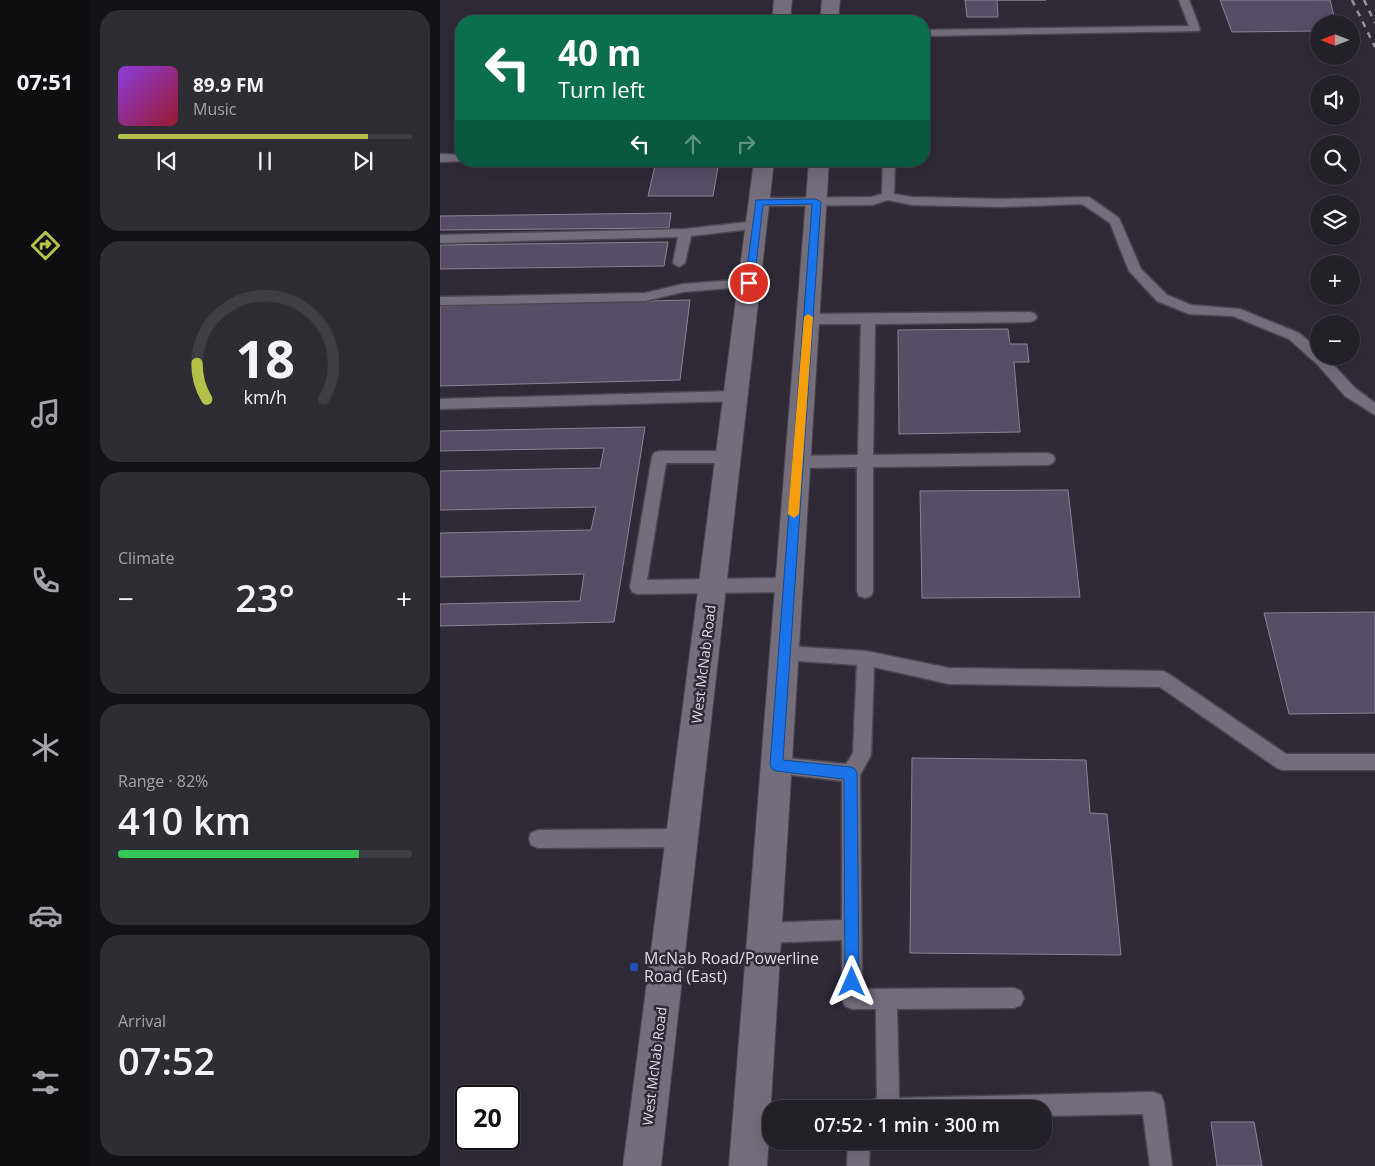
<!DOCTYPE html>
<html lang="en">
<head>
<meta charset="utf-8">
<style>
	:root { --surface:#232028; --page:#2f2d34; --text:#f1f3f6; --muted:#a3a3a8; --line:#403e45; --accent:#b4c24a }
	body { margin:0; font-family:"Open Sans",sans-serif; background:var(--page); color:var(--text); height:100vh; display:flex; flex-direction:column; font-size:19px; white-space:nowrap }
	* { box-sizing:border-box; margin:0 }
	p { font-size:16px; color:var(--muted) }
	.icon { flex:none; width:28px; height:28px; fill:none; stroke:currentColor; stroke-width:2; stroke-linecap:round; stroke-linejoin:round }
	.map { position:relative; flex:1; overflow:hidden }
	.details { display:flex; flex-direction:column; gap:10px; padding:10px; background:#131216; width:350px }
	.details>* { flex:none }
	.hud { position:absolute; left:15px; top:15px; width:475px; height:152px; border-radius:20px; box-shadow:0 5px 20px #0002,0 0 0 1px var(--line); background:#0b6e4f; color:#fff; overflow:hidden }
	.needle { width:32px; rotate:270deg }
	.buttons { position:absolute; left:870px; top:15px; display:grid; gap:10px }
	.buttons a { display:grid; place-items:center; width:50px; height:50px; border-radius:50%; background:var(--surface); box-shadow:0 5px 20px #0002,0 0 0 1px var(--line); font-size:25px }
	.speed { position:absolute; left:15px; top:1085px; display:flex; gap:10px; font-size:25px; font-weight:700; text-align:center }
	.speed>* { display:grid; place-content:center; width:65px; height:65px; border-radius:50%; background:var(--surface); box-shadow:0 5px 20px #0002,0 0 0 1px var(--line); line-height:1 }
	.speed .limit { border:2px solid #111; border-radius:8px; background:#fff; color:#111 }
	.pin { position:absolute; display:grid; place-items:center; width:42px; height:42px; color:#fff; margin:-21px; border:2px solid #fff; border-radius:50%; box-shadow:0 1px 5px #0007 }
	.me { position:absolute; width:55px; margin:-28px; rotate:0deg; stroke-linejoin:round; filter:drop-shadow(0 0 4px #0008) }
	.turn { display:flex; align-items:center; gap:18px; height:105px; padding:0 20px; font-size:22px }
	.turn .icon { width:65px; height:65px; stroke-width:2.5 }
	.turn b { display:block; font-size:35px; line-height:42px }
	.lanes { display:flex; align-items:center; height:48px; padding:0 20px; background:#0003; justify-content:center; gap:25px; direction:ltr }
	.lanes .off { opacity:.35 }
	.big { font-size:38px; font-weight:600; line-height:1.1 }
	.details .card { flex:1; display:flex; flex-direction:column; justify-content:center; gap:8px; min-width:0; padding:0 18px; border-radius:20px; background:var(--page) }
	.details .dial { align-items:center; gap:0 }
	.dial svg { height:130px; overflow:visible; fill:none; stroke:var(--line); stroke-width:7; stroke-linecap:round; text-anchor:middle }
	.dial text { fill:var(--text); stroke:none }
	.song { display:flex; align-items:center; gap:15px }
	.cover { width:60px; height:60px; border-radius:8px; background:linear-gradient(135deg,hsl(270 70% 55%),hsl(350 70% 35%)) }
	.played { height:5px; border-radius:2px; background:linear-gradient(90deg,var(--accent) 85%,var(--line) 85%) }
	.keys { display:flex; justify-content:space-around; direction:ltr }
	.heat { display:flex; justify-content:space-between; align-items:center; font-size:28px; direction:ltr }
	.charge { height:8px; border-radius:4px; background:linear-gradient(90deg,#34c759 82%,var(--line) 0) }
	.trip { position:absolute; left:322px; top:1100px; width:290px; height:50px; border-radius:20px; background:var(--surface); box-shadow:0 5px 20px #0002,0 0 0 1px var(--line); font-weight:600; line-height:50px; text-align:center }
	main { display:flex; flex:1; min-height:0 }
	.menu { display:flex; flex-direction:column; width:90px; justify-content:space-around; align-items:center; background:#0e0d10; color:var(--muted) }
	.menu .icon { width:35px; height:35px }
	.menu .active { color:var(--accent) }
	.menu b { font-size:22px; color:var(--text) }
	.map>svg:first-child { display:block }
	.building { fill:#574d65; stroke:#898492 }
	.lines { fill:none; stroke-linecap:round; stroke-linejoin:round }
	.lane-casing { stroke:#4b4751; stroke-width:3 }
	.secondary-casing { stroke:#4b4751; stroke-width:2 }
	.lane { fill:#746e7c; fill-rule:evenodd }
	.secondary { fill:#746e7c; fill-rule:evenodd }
	.rail { stroke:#96929c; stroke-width:2.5; stroke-dasharray:6 6; stroke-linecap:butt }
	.route { fill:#1a73e8; stroke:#114b97 }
	.slow { fill:#f59e0b }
	.transit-dot { fill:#1a4fb4; stroke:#2f2a36; stroke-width:2 }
	.labels { text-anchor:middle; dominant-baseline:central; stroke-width:5; stroke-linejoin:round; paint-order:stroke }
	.street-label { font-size:14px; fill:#dfdce4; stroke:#2f2a36 }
	.near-poi-label { font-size:16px; fill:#dfdce4; stroke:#2f2a36; text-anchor:start }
</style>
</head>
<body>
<main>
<nav class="menu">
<b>07:51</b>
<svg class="icon active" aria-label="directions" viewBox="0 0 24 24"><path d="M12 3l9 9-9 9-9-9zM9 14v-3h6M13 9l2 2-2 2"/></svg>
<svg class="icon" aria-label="music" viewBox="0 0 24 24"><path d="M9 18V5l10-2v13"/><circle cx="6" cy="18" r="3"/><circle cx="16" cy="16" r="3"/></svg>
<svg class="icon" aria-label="phone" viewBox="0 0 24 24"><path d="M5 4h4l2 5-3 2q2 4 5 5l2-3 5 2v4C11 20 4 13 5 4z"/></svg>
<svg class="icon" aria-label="climate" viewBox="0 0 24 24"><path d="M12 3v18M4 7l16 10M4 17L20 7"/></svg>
<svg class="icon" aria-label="car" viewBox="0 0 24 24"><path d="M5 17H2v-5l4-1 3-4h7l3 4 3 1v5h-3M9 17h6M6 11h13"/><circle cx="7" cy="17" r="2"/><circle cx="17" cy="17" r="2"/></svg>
<svg class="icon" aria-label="filters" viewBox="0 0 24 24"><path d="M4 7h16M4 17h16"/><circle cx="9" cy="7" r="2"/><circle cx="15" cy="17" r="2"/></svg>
</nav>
<section class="details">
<div class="card">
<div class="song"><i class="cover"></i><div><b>89.9 FM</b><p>Music</p></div></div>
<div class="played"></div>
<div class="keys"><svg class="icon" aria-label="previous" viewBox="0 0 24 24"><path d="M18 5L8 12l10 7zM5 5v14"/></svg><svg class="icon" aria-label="pause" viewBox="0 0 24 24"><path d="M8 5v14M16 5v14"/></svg><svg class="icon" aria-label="next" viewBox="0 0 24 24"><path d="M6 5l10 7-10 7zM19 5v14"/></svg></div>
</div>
<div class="card dial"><svg viewBox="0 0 100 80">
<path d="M14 69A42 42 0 1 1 86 69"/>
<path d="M14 69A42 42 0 0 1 8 47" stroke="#b4c24a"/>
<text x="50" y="56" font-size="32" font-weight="700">18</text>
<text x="50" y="72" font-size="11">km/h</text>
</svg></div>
<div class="card"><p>Climate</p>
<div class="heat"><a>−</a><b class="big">23°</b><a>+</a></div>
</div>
<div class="card"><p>Range · 82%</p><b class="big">410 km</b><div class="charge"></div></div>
<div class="card"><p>Arrival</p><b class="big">07:52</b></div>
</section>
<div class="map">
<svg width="935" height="1166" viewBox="0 0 935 1166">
	<rect width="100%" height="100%" fill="#2f2a36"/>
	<!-- building -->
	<g class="building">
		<polygon points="525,0 606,0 557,0 558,17 527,17"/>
		<polygon points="780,0 890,0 896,24 879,24 879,31 792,32"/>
		<polygon points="216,161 279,161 273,196 208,196"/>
		<polygon points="231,213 229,228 0,230 0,216"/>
		<polygon points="228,242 224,266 0,269 0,245"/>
		<polygon points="250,300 240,380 0,386 0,306"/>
		<polygon points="568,329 570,344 587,344 589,362 574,362 580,432 459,434 458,330"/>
		<polygon points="205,427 174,622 0,626 0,604 140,601 144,574 0,577 0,533 151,530 156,507 0,510 0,471 160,468 164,448 0,451 0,431"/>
		<polygon points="628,490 640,597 482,598 480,491"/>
		<polygon points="935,612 935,713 849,714 824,613"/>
		<polygon points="472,758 646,760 650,813 667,814 681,955 470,953"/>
		<polygon points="771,1122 814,1122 822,1166 777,1166"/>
	</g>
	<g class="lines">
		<!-- lane casing -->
		<g class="lane-casing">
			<g id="lane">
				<polygon points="739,0 749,0 760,29 759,31 484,36 484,30 749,26"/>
				<polygon points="0,154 21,155 22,161 0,162"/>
				<polygon points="443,161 455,161 454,194 472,197 561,199 649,197 679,218 701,269 727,295 751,305 800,309 859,333 879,350 879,356 885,356 915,388 935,403 935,415 905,396 878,365 849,339 793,316 749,314 717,301 689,271 670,223 642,204 561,207 472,205 448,200 432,205 319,206 313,202 319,198 431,197 442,194"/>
				<polygon points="316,221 322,225 320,228 251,236 245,263 239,267 233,263 238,237 0,243 0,235 245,229"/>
				<polygon points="309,279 314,280 316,283 314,286 243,292 205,301 0,305 0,297 205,293 243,284"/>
				<polygon points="590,312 595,314 597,317 595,320 590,322 435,324 433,455 608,453 613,455 615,459 613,463 608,465 433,467 433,591 431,596 425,598 419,596 417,591 417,467 358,468 353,466 351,462 353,458 358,456 418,455 421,324 368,324 363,322 361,319 363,316 368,314"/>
				<polygon points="296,391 301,392 303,396 301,400 296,401 0,409 0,399"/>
				<polygon points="219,451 288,451 293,453 295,457 293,461 288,463 226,463 207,580 348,578 354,580 356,585 354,590 348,592 198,594 192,592 190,587 212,457 214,453"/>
				<polygon points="344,646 426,651 509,668 723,671 729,674 846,754 935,754 935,770 843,770 837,768 720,687 509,684 434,667 431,755 420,775 422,989 574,988 581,991 584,998 581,1005 574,1008 457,1009 459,1098 713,1092 721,1095 724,1103 732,1166 710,1166 703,1114 604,1116 604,1109 426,1109 429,1101 437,1098 436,1009 412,1009 405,1006 402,999 402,940 325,943 318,940 315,933 318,926 325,923 402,920 402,781 336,773 330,771 327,765 330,759 336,757 406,764 413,753 417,665 344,660 338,658 336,653 338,648"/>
				<polygon points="242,829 249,832 251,838 249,844 242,847 98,848 91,845 89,839 91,833 98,830"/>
				<polygon points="408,1141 430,1141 429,1166 407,1166"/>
			</g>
		</g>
		<!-- secondary casing -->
		<g class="secondary-casing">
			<g id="secondary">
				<polygon points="334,0 352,0 350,21 332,21"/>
				<polygon points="382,0 400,0 398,21 380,21"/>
				<polygon points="314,161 334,161 221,1166 183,1166"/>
				<polygon points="369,161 389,161 327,1166 289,1166"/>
			</g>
		</g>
		<!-- lane -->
		<use href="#lane" class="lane"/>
		<!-- secondary -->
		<use href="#secondary" class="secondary"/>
		<!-- rail -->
		<g class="rail">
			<polyline points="912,0 935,47"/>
			<polyline points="924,0 935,23"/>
		</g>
	</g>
	<!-- route -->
	<polygon class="route" points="376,199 381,202 343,760 411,767 415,769 417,773 419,982 417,987 412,989 407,987 405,982 404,779 336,771 332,769 330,765 372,204 323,205 314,283 309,286 305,283 316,200"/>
	<!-- slow -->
	<polygon class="slow" points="368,314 373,317 359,514 354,518 348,514 364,317"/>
	<!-- markers -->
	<rect class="transit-dot" x="189" y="962" width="10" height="10" rx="2.5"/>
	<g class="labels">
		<!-- street labels -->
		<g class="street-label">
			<text transform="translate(263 664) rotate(-83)">West McNab Road</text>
			<text transform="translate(214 1066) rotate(-83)">West McNab Road</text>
		</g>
		<!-- near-poi labels -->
		<g class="near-poi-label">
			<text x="204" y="958">McNab Road/Powerline<tspan x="204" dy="18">Road (East)</tspan></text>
		</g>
	</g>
</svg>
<div class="buttons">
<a><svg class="needle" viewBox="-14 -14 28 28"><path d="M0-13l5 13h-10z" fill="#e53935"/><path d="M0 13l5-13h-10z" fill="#a3a3a8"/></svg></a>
<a><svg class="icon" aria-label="sound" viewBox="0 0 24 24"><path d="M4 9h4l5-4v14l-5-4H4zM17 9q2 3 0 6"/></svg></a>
<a><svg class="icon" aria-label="search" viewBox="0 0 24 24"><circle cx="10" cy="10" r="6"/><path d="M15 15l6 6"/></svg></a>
<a><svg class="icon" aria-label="layers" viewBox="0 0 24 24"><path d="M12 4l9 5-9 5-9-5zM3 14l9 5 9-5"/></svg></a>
<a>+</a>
<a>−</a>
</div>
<div class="speed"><div class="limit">20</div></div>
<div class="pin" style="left:309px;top:283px;background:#d93025"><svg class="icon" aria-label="arrive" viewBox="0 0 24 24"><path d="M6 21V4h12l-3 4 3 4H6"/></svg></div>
<svg class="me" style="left:412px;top:982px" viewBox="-20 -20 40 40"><path d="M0-17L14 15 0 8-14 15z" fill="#1a73e8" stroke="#fff" stroke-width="4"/></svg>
<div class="trip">07:52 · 1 min · 300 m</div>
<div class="hud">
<div class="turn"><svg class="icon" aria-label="left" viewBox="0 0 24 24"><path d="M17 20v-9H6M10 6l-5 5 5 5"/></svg><div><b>40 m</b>Turn left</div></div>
<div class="lanes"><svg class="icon" aria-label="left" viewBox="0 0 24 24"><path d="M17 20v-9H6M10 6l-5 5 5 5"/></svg><svg class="icon off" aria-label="ahead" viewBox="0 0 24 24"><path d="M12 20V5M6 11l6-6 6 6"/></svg><svg class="icon off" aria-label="right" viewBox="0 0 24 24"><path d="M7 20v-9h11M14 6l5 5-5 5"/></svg></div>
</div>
</div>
</main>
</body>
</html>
